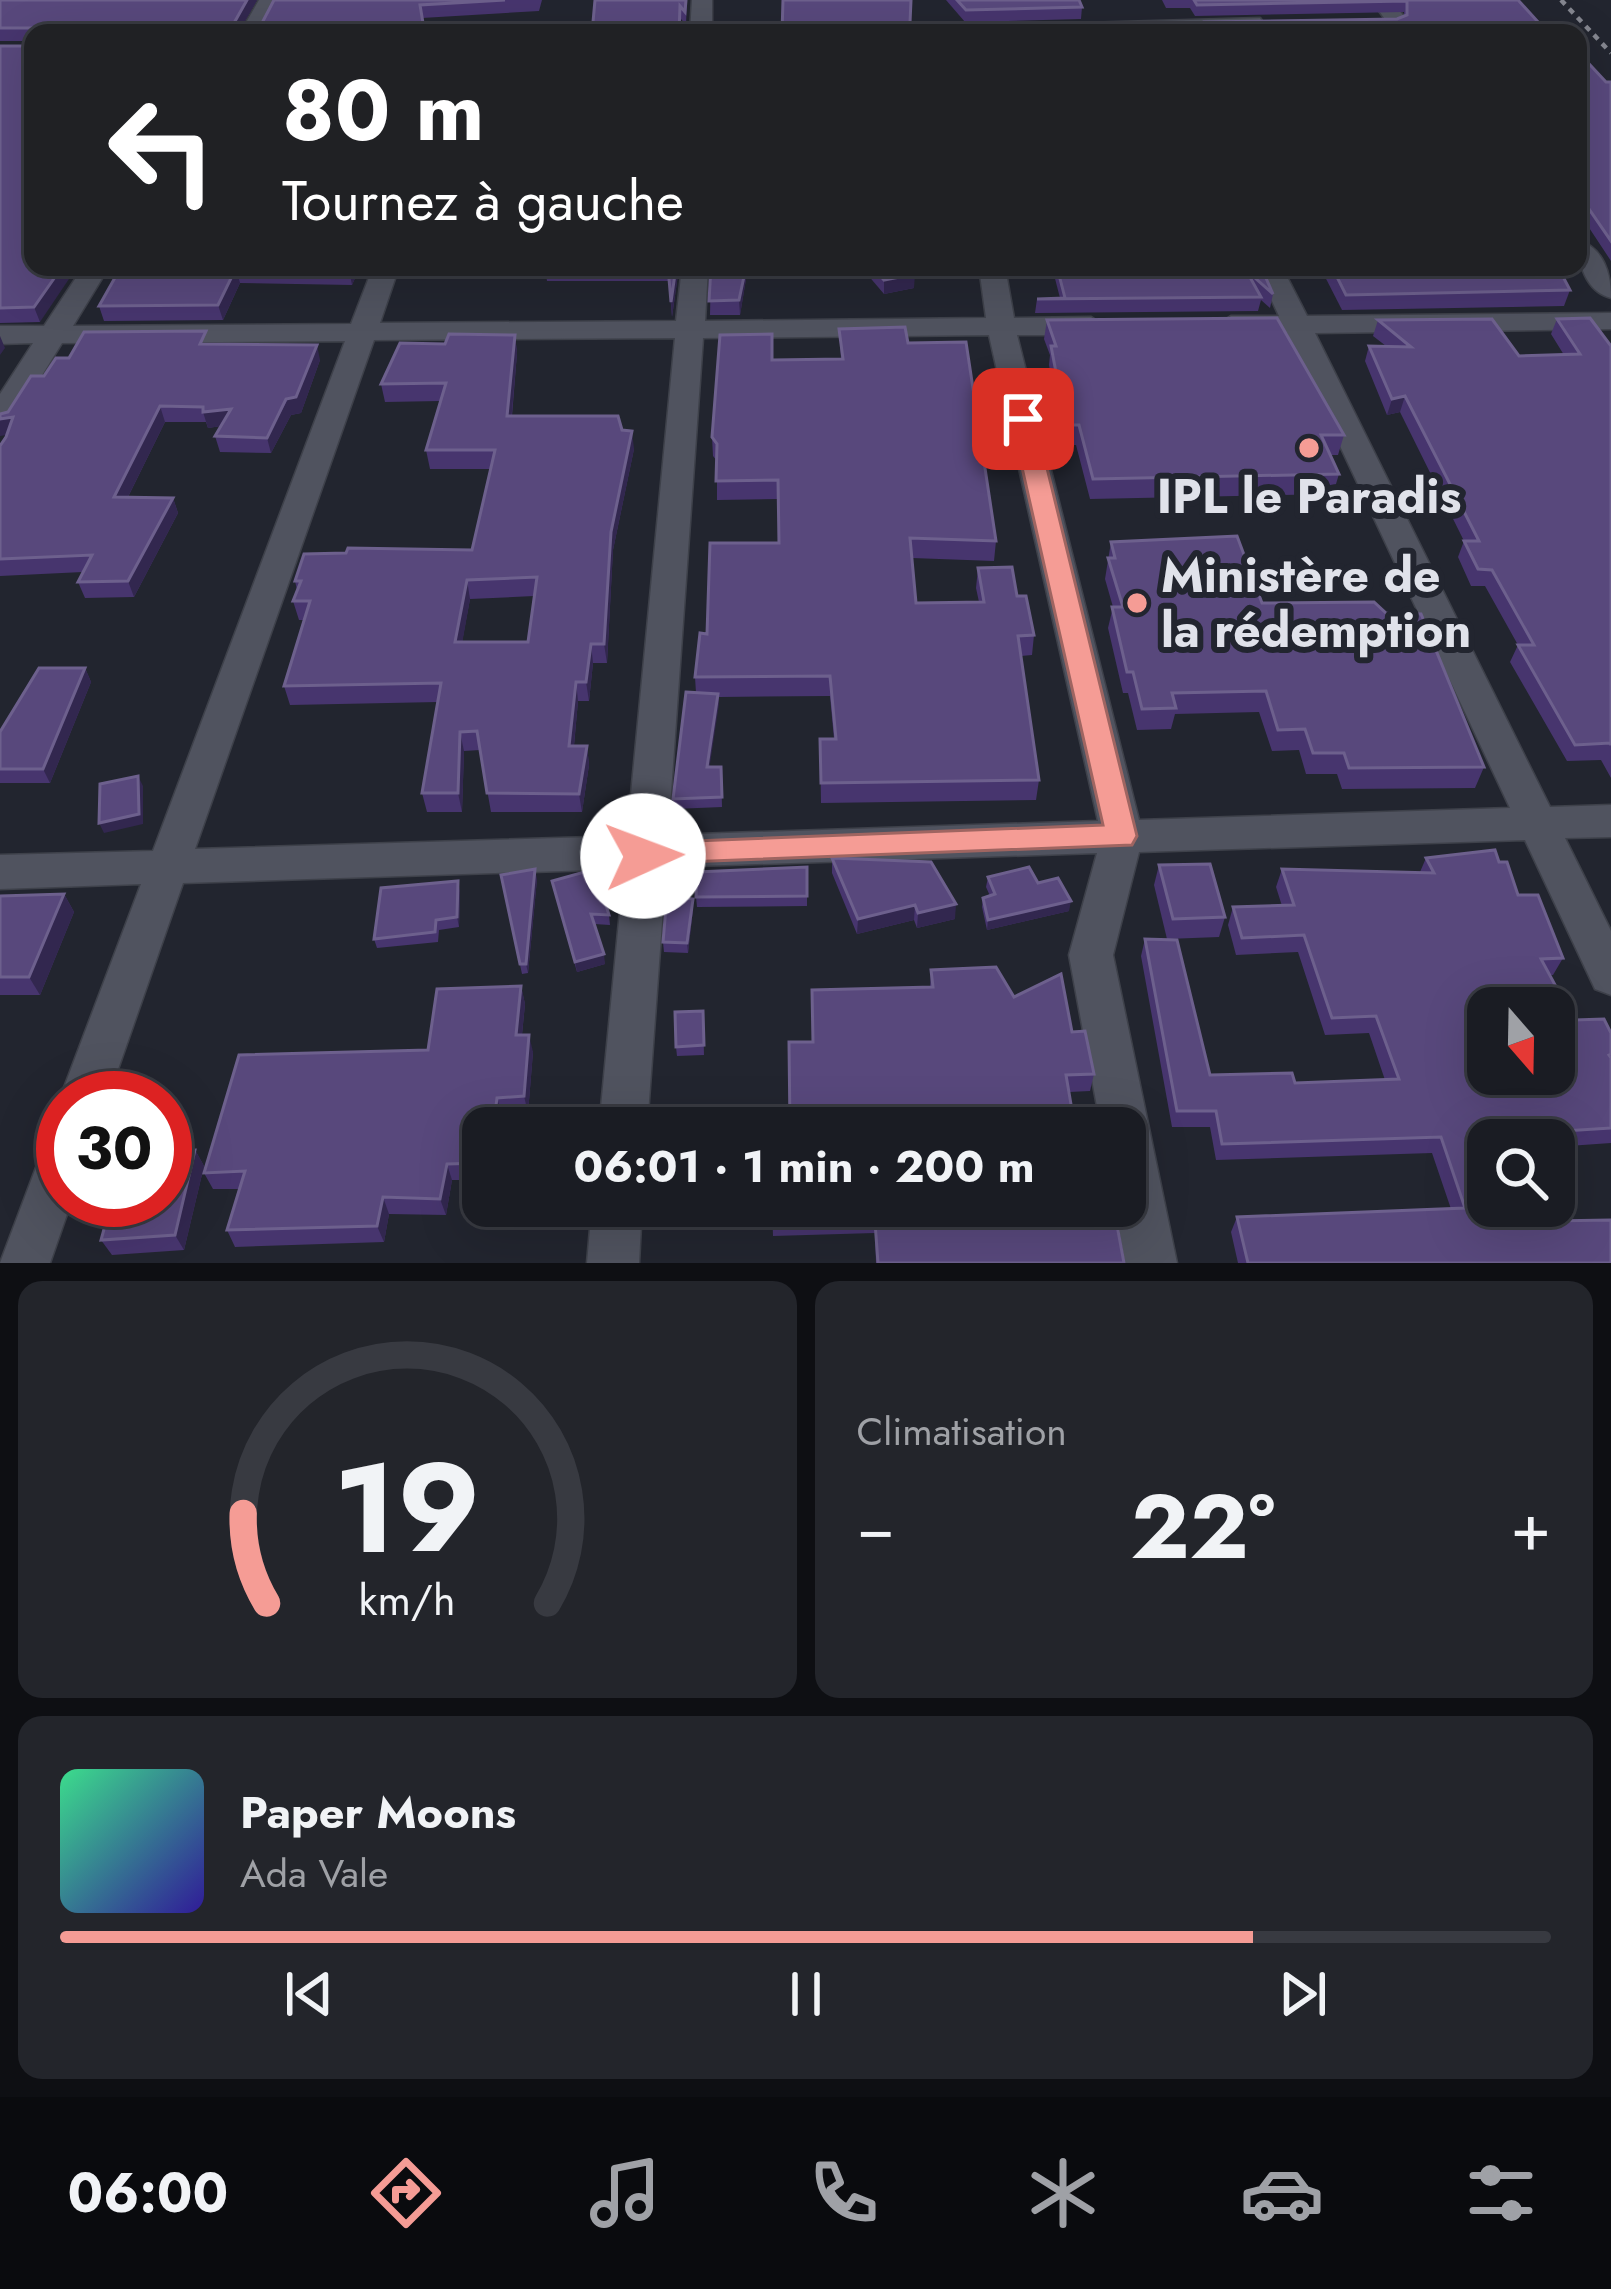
<!DOCTYPE html>
<html lang="fr">
<head>
<meta charset="utf-8">
<style>
	:root { --surface:#1a1c23; --page:#23252b; --text:#f1f3f6; --muted:#9fa1a6; --line:#383a41; --accent:#f59c95 }
	body { margin:0; font-family:Jost,sans-serif; background:var(--page); color:var(--text); height:100vh; display:flex; flex-direction:column; font-size:45px; white-space:nowrap }
	* { box-sizing:border-box; margin:0 }
	p { font-size:39px; color:var(--muted) }
	.icon { flex:none; width:66px; height:66px; fill:none; stroke:currentColor; stroke-width:2; stroke-linecap:round; stroke-linejoin:round }
	.map { position:relative; height:1263px; overflow:hidden }
	.panel { display:flex; flex-direction:column; gap:18px; padding:18px; background:#0e0f13; flex:1 }
	.panel>* { flex:none }
	.guide { position:absolute; left:24px; top:24px; width:1563px; height:252px; border-radius:24px; box-shadow:0 12px 48px #0002,0 0 0 3px var(--line); background:#202124; color:#fff; overflow:hidden }
	.needle { width:78px; rotate:160deg }
	.buttons { position:absolute; left:1467px; top:987px; display:grid; gap:24px }
	.buttons a { display:grid; place-items:center; width:108px; height:108px; border-radius:24px; background:var(--surface); box-shadow:0 12px 48px #0002,0 0 0 3px var(--line); font-size:60px }
	.speed { position:absolute; left:36px; top:1071px; display:flex; gap:24px; font-size:60px; font-weight:700; text-align:center }
	.speed>* { display:grid; place-content:center; width:156px; height:156px; border-radius:50%; background:var(--surface); box-shadow:0 12px 48px #0002,0 0 0 3px var(--line); line-height:1 }
	.speed .limit { border:18px solid #d22; background:#fff; color:#111 }
	.pin { position:absolute; display:grid; place-items:center; width:102px; height:102px; color:#fff; margin:-51px; border-radius:24px; box-shadow:0 6px 18px #0006 }
	.me { position:absolute; width:132px; margin:-66px; rotate:88deg; stroke-linejoin:round; filter:drop-shadow(0 0 9px #0008) }
	.turn { display:flex; align-items:center; gap:42px; height:252px; padding:0 60px; font-size:54px }
	.turn .icon { width:156px; height:156px; stroke-width:2.5 }
	.turn b { display:block; font-size:84px; line-height:102px }
	.big { font-size:90px; font-weight:700; line-height:1.1 }
	.panel .tile { flex:1; display:flex; flex-direction:column; justify-content:center; gap:18px; min-width:0; padding:0 42px; border-radius:24px; background:var(--page) }
	.panel .dial { align-items:center; gap:0 }
	.dial svg { height:312px; overflow:visible; fill:none; stroke:var(--line); stroke-width:7; stroke-linecap:round; text-anchor:middle }
	.dial text { fill:var(--text); stroke:none }
	.song { display:flex; align-items:center; gap:36px }
	.cover { width:144px; height:144px; border-radius:18px; background:linear-gradient(135deg,hsl(150 70% 55%),hsl(250 70% 35%)) }
	.played { height:12px; border-radius:6px; background:linear-gradient(90deg,var(--accent) 80%,var(--line) 80%) }
	.keys { display:flex; justify-content:space-around; direction:ltr }
	.heat { display:flex; justify-content:space-between; align-items:center; font-size:66px; direction:ltr }
	.panel .tiles { flex:1; display:grid; gap:18px; grid-template-columns:1fr 1fr }
	.tile:last-child { grid-column:span 2 }
	.trip { position:absolute; left:462px; top:1107px; width:684px; height:120px; border-radius:24px; background:var(--surface); box-shadow:0 12px 48px #0002,0 0 0 3px var(--line); font-weight:700; line-height:120px; text-align:center }
	.tab-bar { display:flex; height:192px; justify-content:space-around; align-items:center; background:#0a0b0e; color:var(--muted) }
	.tab-bar .icon { width:84px; height:84px }
	.tab-bar .on { color:var(--accent) }
	.tab-bar b { font-size:54px; color:var(--text) }
	.map>svg:first-child { display:block }
	.lines { fill:none; stroke-linecap:round; stroke-linejoin:round }
	.minor-casing { stroke:#3e414a; stroke-width:3 }
	.path { stroke:#84868f; stroke-width:4.5; stroke-dasharray:6 6; stroke-linecap:butt }
	.minor { fill:#50535f; fill-rule:evenodd }
	.wall { fill:#47356e; fill-rule:evenodd }
	.shaded-wall { fill:#32274f }
	.building { fill:#58487c; stroke:#6d608d; stroke-width:3; fill-rule:evenodd }
	.route { fill:#f59c95; stroke:#9f6561; stroke-width:3 }
	.poi-dot { fill:#f59c95; stroke:#22252f; stroke-width:4.5 }
	.labels { text-anchor:middle; dominant-baseline:central; stroke-width:12; stroke-linejoin:round; paint-order:stroke }
	.poi-label { font-size:48px; font-weight:bold; fill:#e0e2ea; stroke:#22252f }
</style>
</head>
<body>
<div class="map">
<svg width="1611" height="1263" viewBox="0 0 1611 1263">
	<rect width="100%" height="100%" fill="#22252f"/>
	<g class="lines">
		<!-- minor casing -->
		<g class="minor-casing">
			<g id="minor">
				<polygon points="259,0 279,0 262,33 240,33"/>
				<polygon points="692,0 712,0 712,33 690,33"/>
				<polygon points="1371,0 1391,0 1417,33 1395,33"/>
				<polygon points="1260,18 1263,22 1253,28 938,33 949,27"/>
				<path d="M1578,240C1604,248 1611,274 1611,298C1585,291 1578,263 1578,240Z"/>
				<path d="M83,267H109L73,326L351,324L373,267H399L380,323L676,321L682,267H708L705,321L986,318L979,267H1005L1014,318L1091,317L1105,326L1091,335H1017L1139,820L1510,808L1287,333L1231,334L1217,325L1231,316H1279L1256,267H1282L1307,316L1611,313V329L1315,333L1550,807L1611,805V837L1565,838L1611,931V995L1595,989L1525,840L1139,852L1113,955L1177,1263H1125L1115,1206H1125V1128H1101L1069,955L1097,853L666,867L647,1128H599L624,869L183,883L108,1098H63V1104L60,1098L141,884L0,889V855L153,851L345,341L62,343L11,425L0,427V394L33,343L0,344V326H44ZM989,335L1098,821L668,835L703,338ZM675,338L627,836L195,849L374,340Z"/>
				<polygon points="63,1134 63,1200 72,1200 50,1263 0,1263 46,1141"/>
				<polygon points="592,1206 642,1206 639,1263 587,1263"/>
			</g>
		</g>
		<!-- path -->
		<polyline class="path" points="1561,0 1611,53"/>
		<!-- minor -->
		<use href="#minor" class="minor"/>
	</g>
	<!-- wall -->
	<g class="wall">
		<polygon points="0,0 257,0 238,33 33,33 40,322 0,323 0,46 32,46 32,41 0,41"/>
		<polygon points="274,0 542,0 539,11 422,18 425,33 265,33 262,23"/>
		<polygon points="595,0 687,0 686,25 681,19 680,33 592,33"/>
		<polygon points="946,0 1079,0 1082,7 1081,19 965,22"/>
		<polygon points="1162,0 1518,0 1548,33 1203,33 1205,22 1397,19 1404,16 1404,12 1195,16 1190,8 1166,8"/>
		<polygon points="1578,52 1606,82 1611,82 1611,261 1578,211"/>
		<polygon points="121,267 360,267 352,285 240,283 223,320 104,321 99,306"/>
		<polygon points="545,267 679,267 672,317 669,281 547,281"/>
		<polygon points="711,267 840,267 840,278 746,279 740,315 710,315"/>
		<polygon points="861,267 910,267 914,288 884,294"/>
		<polygon points="1052,267 1261,267 1273,294 1270,308 1261,300 1258,311 1035,313 1037,299 1060,298"/>
		<polygon points="1320,267 1558,267 1570,290 1564,306 1342,310"/>
		<polygon points="1557,319 1611,346 1611,778 1601,760 1567,761 1510,662 1518,645 1485,586 1471,586 1458,557 1464,541 1400,412 1387,415 1365,361 1369,346 1386,346 1373,336 1378,320 1519,356 1564,355 1551,334"/>
		<polygon points="1047,320 1344,435 1338,455 1330,455 1339,474 1333,494 1090,499 1076,445 1063,445 1049,365 1050,355 1044,339"/>
		<polygon points="839,329 908,343 996,541 994,561 912,558 916,603 979,602 976,588 978,568 1017,596 1034,635 1032,655 1021,656 1039,780 1036,800 821,803 820,739 834,739 830,696 719,697 709,767 721,767 722,807 674,809 673,799 696,693 695,677 707,634 779,543 778,499 717,500 717,461 713,456 712,437 772,360 841,359"/>
		<path d="M515,335L517,353L512,416L622,430L634,449L613,550L607,663H593L589,701H578L574,746H587L589,765L582,812H491L480,750L464,751L462,812H427L422,793L438,702L290,705L284,686L304,620H299L293,601L297,590L295,581L472,550L490,469H430L426,450L440,401L385,402L381,384L445,344ZM534,596L528,642H462L470,599Z"/>
		<polygon points="210,344 320,360 301,413 291,415 271,453 220,452 215,436 221,426 208,428 206,422 165,422 128,497 173,498 178,513 134,597 85,598 78,582 83,572 0,576 0,446 7,435 8,412 44,376 69,358"/>
		<polygon points="1111,542 1262,603 1484,767 1475,788 1342,789 1337,774 1306,774 1299,750 1272,751 1259,712 1175,714 1171,729 1137,730 1128,693 1123,693 1108,628 1113,607 1105,579"/>
		<polygon points="85,668 91,682 50,783 0,783 0,732"/>
		<polygon points="832,858 955,919 917,928 914,920 857,934 832,873"/>
		<polygon points="1426,858 1499,862 1518,895 1563,958 1553,975 1550,975 1574,1020 1611,1033 1611,1143 1554,1147 1554,1140 1488,1140 1550,1221 1611,1263 1238,1263 1231,1232 1237,1217 1451,1209 1432,1153 1216,1160 1210,1127 1172,1127 1141,956 1145,939 1210,1075 1295,1083 1385,1080 1369,1033 1325,1035 1298,952 1236,955 1228,925 1233,907 1282,906 1276,887 1282,869 1420,872"/>
		<polygon points="1159,865 1225,917 1219,937 1167,939 1154,885"/>
		<polygon points="807,867 807,906 697,907 696,897"/>
		<polygon points="501,875 537,879 528,973 522,974"/>
		<polygon points="988,877 1038,883 1069,911 987,930 982,907 983,898 990,896 986,887"/>
		<polygon points="552,881 609,915 610,925 594,924 605,964 577,972"/>
		<polygon points="460,891 459,927 439,930 438,942 377,948 374,939"/>
		<polygon points="64,894 74,912 40,995 0,995 0,896"/>
		<polygon points="693,909 688,953 664,952 663,942"/>
		<polygon points="931,970 1014,997 1072,1032 1094,1074 1090,1091 1069,1092 930,987"/>
		<polygon points="521,986 525,1004 522,1035 533,1052 528,1113 502,1115 500,1128 483,1128 483,1180 452,1180 446,1215 389,1214 384,1242 235,1247 227,1230 239,1189 213,1189 204,1173 428,1050"/>
		<polygon points="703,1011 704,1055 677,1056 676,1047"/>
		<polygon points="195,1150 204,1166 184,1250 112,1255 101,1240"/>
		<polygon points="772,1206 882,1206 883,1222 1068,1220 1070,1209 1124,1263 876,1263 875,1233 773,1236"/>
	</g>
	<!-- shaded-wall -->
	<g class="shaded-wall">
		<polygon points="247,0 257,0 238,33 207,33 212,26"/>
		<polygon points="62,267 77,267 40,322 34,307"/>
		<polygon points="350,267 360,267 352,285 349,270"/>
		<polygon points="676,267 679,267 672,317 671,302"/>
		<polygon points="746,267 746,279 740,315 739,300"/>
		<polygon points="236,268 240,283 223,320 218,305"/>
		<polygon points="915,274 914,288 884,294 884,280"/>
		<polygon points="515,335 517,353 510,434 507,416"/>
		<polygon points="0,336 5,348 0,355"/>
		<polygon points="317,345 320,360 301,413 291,415 271,453 267,438"/>
		<polygon points="1405,396 1400,412 1387,415 1392,399"/>
		<polygon points="160,406 165,422 120,513 114,497"/>
		<polygon points="231,409 235,424 208,428 203,412"/>
		<polygon points="13,417 20,433 0,436 0,419"/>
		<polygon points="632,431 634,449 613,550 607,663 604,644 611,532"/>
		<polygon points="173,498 178,513 134,597 128,581"/>
		<polygon points="467,580 470,599 459,661 455,642"/>
		<polygon points="591,644 593,663 589,701 586,682"/>
		<polygon points="85,668 91,682 50,783 43,769"/>
		<polygon points="576,682 578,701 572,765 569,746"/>
		<polygon points="718,694 719,704 708,777 707,767"/>
		<polygon points="460,732 464,751 462,812 458,793"/>
		<polygon points="587,746 589,765 582,812 579,794"/>
		<polygon points="138,776 143,786 143,824 104,833 99,823"/>
		<polygon points="535,869 537,879 528,973 526,964"/>
		<polygon points="458,881 460,891 459,927 457,917"/>
		<polygon points="64,894 74,912 40,995 29,977"/>
		<polygon points="693,899 693,909 688,953 687,943"/>
		<polygon points="1071,901 1069,911 987,930 988,920"/>
		<polygon points="956,904 955,919 917,928 918,913"/>
		<polygon points="915,905 914,920 857,934 858,919"/>
		<polygon points="604,954 605,964 577,972 575,962"/>
		<polygon points="521,986 525,1004 520,1053 516,1035"/>
		<polygon points="529,1035 533,1052 528,1113 524,1096"/>
		<polygon points="497,1098 502,1115 500,1128 493,1128"/>
		<polygon points="195,1150 204,1166 184,1250 175,1235"/>
		<polygon points="447,1164 452,1180 446,1215 440,1199"/>
		<polygon points="383,1197 389,1214 384,1242 377,1226"/>
	</g>
	<!-- building -->
	<g class="building">
		<polygon points="0,0 247,0 234,23 212,26 207,33 33,33 33,267 62,267 34,307 0,308 0,46 32,46 32,28 0,28"/>
		<polygon points="274,0 505,0 420,5 423,23 262,23"/>
		<polygon points="595,0 686,0 685,12 680,6 679,33 592,33"/>
		<polygon points="783,0 911,0 910,23 912,33 782,33"/>
		<polygon points="957,0 1079,0 1082,7 966,10"/>
		<polygon points="1194,0 1518,0 1548,33 1211,33 1205,22 1397,19 1407,15 1407,1 1197,5"/>
		<polygon points="1088,23 1093,33 972,33 970,25"/>
		<polygon points="1578,52 1606,82 1611,82 1611,241 1578,193"/>
		<polygon points="121,267 350,267 349,270 236,268 218,305 99,306"/>
		<polygon points="668,267 676,267 671,302"/>
		<polygon points="711,267 746,267 739,300 709,301"/>
		<polygon points="873,267 910,267 915,274 884,280"/>
		<polygon points="1057,267 1261,267 1273,294 1246,270 1261,297 1037,299 1065,298"/>
		<polygon points="1332,267 1558,267 1570,290 1346,295"/>
		<polygon points="1277,318 1344,435 1321,435 1339,474 1093,479 1079,425 1066,425 1051,346 1056,346 1047,320"/>
		<polygon points="1590,318 1611,346 1611,745 1610,743 1575,745 1518,645 1534,645 1492,570 1478,569 1464,541 1479,541 1405,396 1392,399 1369,346 1411,347 1378,320 1492,319 1519,356 1580,354 1557,319"/>
		<polygon points="905,327 908,343 966,342 996,541 910,538 916,603 984,602 978,568 1012,567 1017,596 1026,596 1034,635 1018,636 1039,780 821,783 820,739 836,739 830,676 695,677 700,633 707,634 710,543 779,543 778,480 716,481 717,444 712,437 720,335 772,334 772,360 843,359 839,329"/>
		<polygon points="206,331 200,344 317,345 296,397 286,399 267,438 215,436 231,409 203,412 203,407 160,406 114,497 173,498 128,581 78,582 92,555 0,559 0,446 6,437 13,417 0,419 0,414 8,412 31,376 44,376 56,358 69,358 84,332"/>
		<path d="M449,334L515,335L507,416H618L622,430L632,431L611,532L604,644H591L586,682H576L569,746H587L579,794L487,793L477,731L460,732L458,793H422L441,683L284,686L310,601H293L301,581H295L304,554L346,553L348,548L472,550L495,450H426L446,383L381,384L400,343L445,344ZM537,577L528,642H455L467,580Z"/>
		<polygon points="1237,536 1262,603 1374,602 1386,613 1421,614 1484,767 1349,768 1344,753 1313,753 1305,729 1278,730 1266,691 1172,693 1176,708 1142,709 1133,672 1127,672 1112,607 1123,607 1108,558 1115,558 1111,542"/>
		<polygon points="39,668 85,668 43,769 0,769 0,732"/>
		<polygon points="686,692 718,694 707,767 721,767 722,797 673,799"/>
		<polygon points="138,776 139,814 99,823 100,784"/>
		<path d="M1495,850L1499,862H1507L1518,895H1538L1563,958L1541,959L1574,1020L1604,1019L1611,1033V1054L1609,1055L1611,1058V1128L1516,1134L1518,1140H1488V1206H1544L1550,1221L1611,1220V1263H1248L1237,1217L1465,1208L1441,1137L1222,1144L1216,1111H1177L1145,939L1177,940L1210,1075L1292,1073L1295,1083L1399,1079L1376,1016L1332,1018L1304,935L1242,938L1233,907L1294,905L1282,869L1434,873L1426,858ZM1488,1008H1554V1074H1488Z"/>
		<polygon points="832,858 931,862 956,904 918,913 915,905 858,919"/>
		<polygon points="1210,864 1225,917 1173,919 1159,865"/>
		<polygon points="807,867 807,896 696,897 697,872"/>
		<polygon points="1029,867 1038,883 1058,878 1071,901 988,920 983,898 995,894 988,877"/>
		<polygon points="535,869 526,964 520,964 501,875"/>
		<polygon points="595,869 609,915 591,914 604,954 575,962 552,881"/>
		<polygon points="458,881 457,917 436,920 435,932 374,939 381,888"/>
		<polygon points="64,894 29,977 0,977 0,896"/>
		<polygon points="667,896 693,899 687,943 663,942"/>
		<polygon points="996,967 1014,997 1061,974 1072,1032 1085,1031 1094,1074 1066,1075 1075,1128 790,1128 789,1042 813,1042 812,990 933,987 931,970"/>
		<polygon points="521,986 516,1035 529,1035 524,1096 497,1098 493,1128 483,1128 483,1163 447,1164 440,1199 383,1197 377,1226 227,1230 245,1171 204,1173 239,1055 428,1050 437,989"/>
		<polygon points="703,1011 704,1045 676,1047 675,1012"/>
		<polygon points="195,1150 175,1235 101,1240 112,1200 165,1200 165,1151"/>
		<polygon points="772,1206 882,1206 883,1216 773,1219"/>
		<polygon points="1070,1209 1114,1209 1124,1263 878,1263 875,1222 1072,1220"/>
	</g>
	<!-- route -->
	<polygon class="route" points="1015,414 1035,419 1137,836 1132,845 632,864 627,856 632,847 643,843 1103,825 1011,419"/>
	<!-- markers -->
	<g class="poi-dot">
		<circle cx="1309" cy="448" r="12"/>
		<circle cx="1137" cy="603" r="12"/>
	</g>
	<g class="labels">
		<!-- poi labels -->
		<g class="poi-label">
			<text x="1309" y="496">IPL le Paradis</text>
			<text x="1161" y="575" text-anchor="start">Ministère de<tspan x="1161" dy="55">la rédemption</tspan></text>
		</g>
	</g>
</svg>
<div class="buttons">
<a><svg class="needle" viewBox="-14 -14 28 28"><path d="M0-13l5 13h-10z" fill="#e53935"/><path d="M0 13l5-13h-10z" fill="#9fa1a6"/></svg></a>
<a><svg class="icon" aria-label="search" viewBox="0 0 24 24"><circle cx="10" cy="10" r="6"/><path d="M15 15l6 6"/></svg></a>
</div>
<div class="speed"><div class="limit">30</div></div>
<div class="pin" style="left:1023px;top:419px;background:#d93025"><svg class="icon" aria-label="arrive" viewBox="0 0 24 24"><path d="M6 21V4h12l-3 4 3 4H6"/></svg></div>
<svg class="me" style="left:643px;top:856px" viewBox="-20 -20 40 40"><circle r="19" fill="#fff"/><path d="M0-13L10 11 0 6-10 11z" fill="#f59c95"/></svg>
<div class="trip">06:01 · 1 min · 200 m</div>
<div class="guide">
<div class="turn"><svg class="icon" aria-label="left" viewBox="0 0 24 24"><path d="M17 20v-9H6M10 6l-5 5 5 5"/></svg><div><b>80 m</b>Tournez à gauche</div></div>
</div>
</div>
<section class="panel">
<div class="tiles">
<div class="tile dial"><svg viewBox="0 0 100 80">
<path d="M14 69A42 42 0 1 1 86 69"/>
<path d="M14 69A42 42 0 0 1 8 46" stroke="#f59c95"/>
<text x="50" y="56" font-size="32" font-weight="700">19</text>
<text x="50" y="72" font-size="11">km/h</text>
</svg></div>
<div class="tile"><p>Climatisation</p>
<div class="heat"><a>−</a><b class="big">22°</b><a>+</a></div>
</div>
<div class="tile">
<div class="song"><i class="cover"></i><div><b>Paper Moons</b><p>Ada Vale</p></div></div>
<div class="played"></div>
<div class="keys"><svg class="icon" aria-label="previous" viewBox="0 0 24 24"><path d="M18 5L8 12l10 7zM5 5v14"/></svg><svg class="icon" aria-label="pause" viewBox="0 0 24 24"><path d="M8 5v14M16 5v14"/></svg><svg class="icon" aria-label="next" viewBox="0 0 24 24"><path d="M6 5l10 7-10 7zM19 5v14"/></svg></div>
</div>
</div>
</section>
<nav class="tab-bar">
<b>06:00</b>
<svg class="icon on" aria-label="directions" viewBox="0 0 24 24"><path d="M12 3l9 9-9 9-9-9zM9 14v-3h6M13 9l2 2-2 2"/></svg>
<svg class="icon" aria-label="music" viewBox="0 0 24 24"><path d="M9 18V5l10-2v13"/><circle cx="6" cy="18" r="3"/><circle cx="16" cy="16" r="3"/></svg>
<svg class="icon" aria-label="phone" viewBox="0 0 24 24"><path d="M5 4h4l2 5-3 2q2 4 5 5l2-3 5 2v4C11 20 4 13 5 4z"/></svg>
<svg class="icon" aria-label="climate" viewBox="0 0 24 24"><path d="M12 3v18M4 7l16 10M4 17L20 7"/></svg>
<svg class="icon" aria-label="car" viewBox="0 0 24 24"><path d="M5 17H2v-5l4-1 3-4h7l3 4 3 1v5h-3M9 17h6M6 11h13"/><circle cx="7" cy="17" r="2"/><circle cx="17" cy="17" r="2"/></svg>
<svg class="icon" aria-label="filters" viewBox="0 0 24 24"><path d="M4 7h16M4 17h16"/><circle cx="9" cy="7" r="2"/><circle cx="15" cy="17" r="2"/></svg>
</nav>
</body>
</html>
